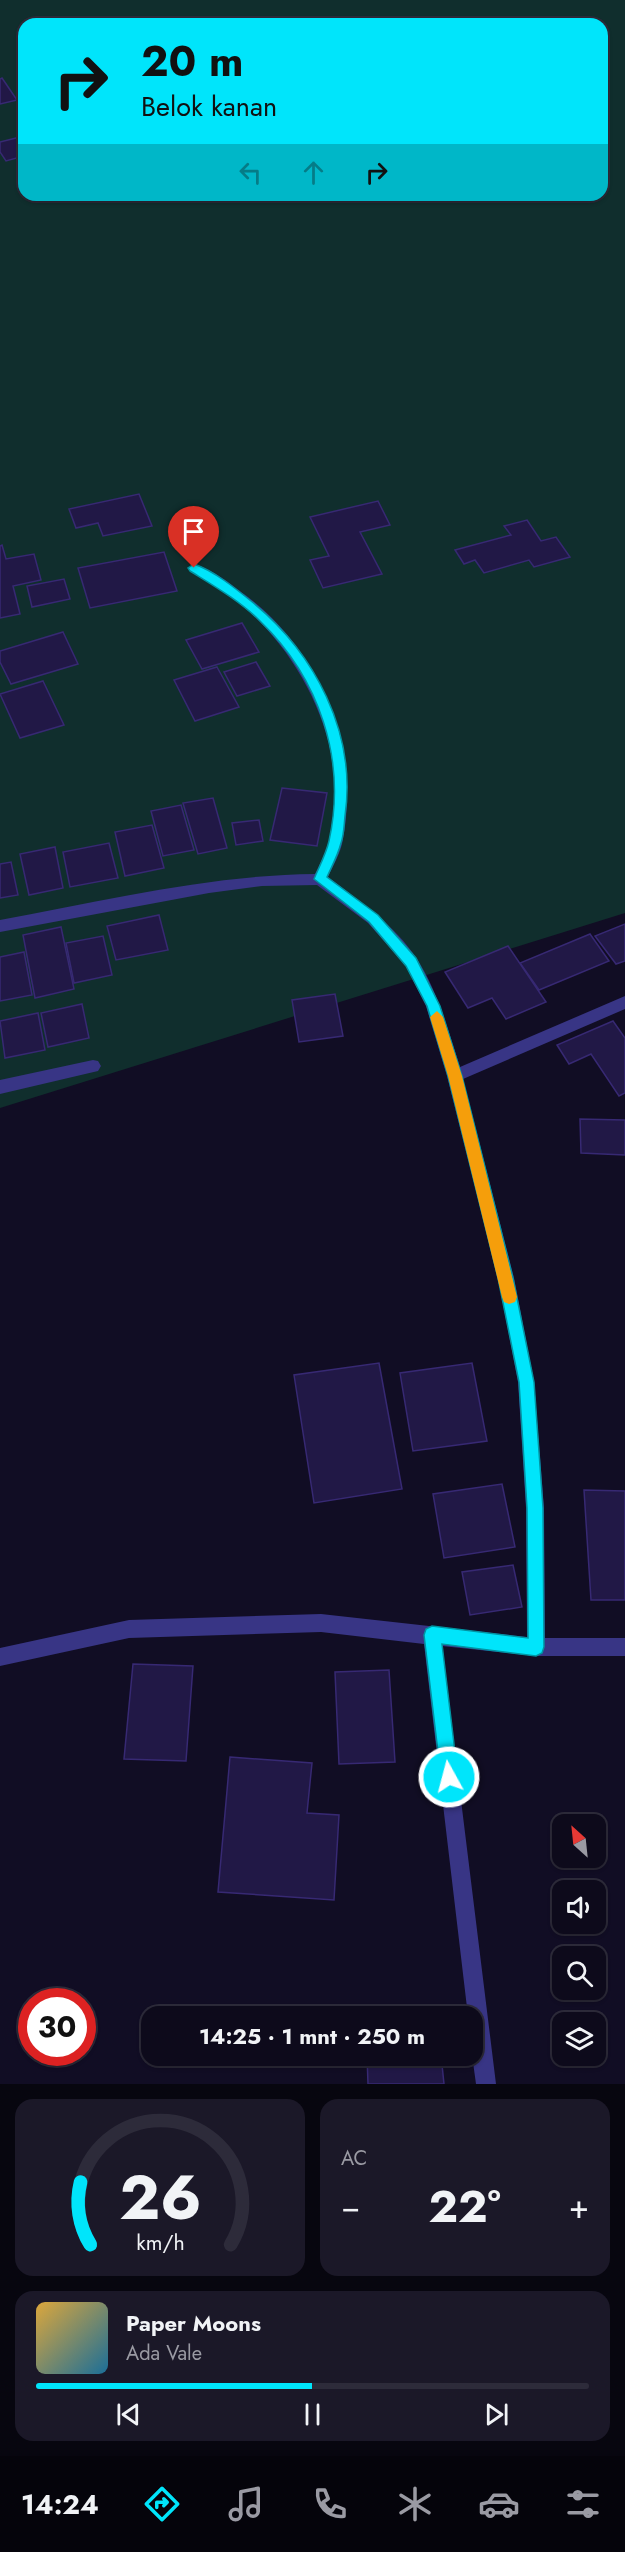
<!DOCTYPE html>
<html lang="id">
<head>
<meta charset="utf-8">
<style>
	:root { --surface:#0d0a1b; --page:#1b1828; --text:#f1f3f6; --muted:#9a9aa3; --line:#2d2b3a; --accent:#00e5fb }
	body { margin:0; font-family:Jost,sans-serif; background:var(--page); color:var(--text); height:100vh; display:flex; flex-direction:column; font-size:22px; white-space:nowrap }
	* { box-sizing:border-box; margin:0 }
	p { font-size:20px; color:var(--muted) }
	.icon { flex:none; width:33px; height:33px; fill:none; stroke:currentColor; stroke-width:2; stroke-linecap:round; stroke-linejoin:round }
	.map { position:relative; height:2084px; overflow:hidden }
	.panel { display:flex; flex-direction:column; gap:15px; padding:15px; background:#07060f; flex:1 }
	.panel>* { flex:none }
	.hud { position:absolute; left:18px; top:18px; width:590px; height:183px; border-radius:18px; box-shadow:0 2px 4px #0004,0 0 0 2px var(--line); background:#00e5fb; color:#111; overflow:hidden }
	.needle { width:39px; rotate:333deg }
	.tools { position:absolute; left:552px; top:1814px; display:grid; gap:12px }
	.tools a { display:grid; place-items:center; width:54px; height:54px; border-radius:12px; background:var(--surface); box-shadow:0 2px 4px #0004,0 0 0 2px var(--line); font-size:30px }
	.speed { position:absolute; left:18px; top:1988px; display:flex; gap:12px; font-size:30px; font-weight:700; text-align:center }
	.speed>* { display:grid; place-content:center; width:78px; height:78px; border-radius:50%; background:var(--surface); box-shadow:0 2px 4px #0004,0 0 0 2px var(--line); line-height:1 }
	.speed .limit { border:9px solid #d22; background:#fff; color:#111 }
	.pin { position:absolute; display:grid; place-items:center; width:51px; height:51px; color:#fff; margin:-62px -26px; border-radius:50% 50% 50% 0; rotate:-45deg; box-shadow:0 0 6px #0007 }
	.pin .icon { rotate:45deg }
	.me { position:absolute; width:66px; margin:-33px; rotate:353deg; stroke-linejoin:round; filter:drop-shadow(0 0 4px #0008) }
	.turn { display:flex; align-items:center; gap:21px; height:126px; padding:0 24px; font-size:27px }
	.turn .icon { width:78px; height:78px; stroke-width:2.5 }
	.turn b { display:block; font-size:42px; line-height:51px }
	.lanes { display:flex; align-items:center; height:57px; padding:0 24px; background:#0003; justify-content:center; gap:30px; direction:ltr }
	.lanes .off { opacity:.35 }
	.big { font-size:45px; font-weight:700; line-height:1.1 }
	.panel .widget { flex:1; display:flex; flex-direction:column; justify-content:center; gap:9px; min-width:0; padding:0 21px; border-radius:18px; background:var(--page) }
	.panel .dial { align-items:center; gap:0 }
	.dial svg { height:156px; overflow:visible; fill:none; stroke:var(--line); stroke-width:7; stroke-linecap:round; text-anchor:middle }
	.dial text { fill:var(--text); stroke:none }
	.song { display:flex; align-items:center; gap:18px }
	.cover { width:72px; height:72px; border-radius:9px; background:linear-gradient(135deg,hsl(40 70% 55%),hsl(200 70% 35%)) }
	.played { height:6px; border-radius:3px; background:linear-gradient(90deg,var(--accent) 50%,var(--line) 50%) }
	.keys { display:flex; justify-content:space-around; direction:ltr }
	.heat { display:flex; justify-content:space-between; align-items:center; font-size:33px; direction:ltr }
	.panel .tiles { flex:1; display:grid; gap:15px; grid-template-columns:1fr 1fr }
	.widget:last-child { grid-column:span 2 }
	.trip { position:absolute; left:141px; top:2006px; width:342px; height:60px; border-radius:18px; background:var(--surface); box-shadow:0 2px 4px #0004,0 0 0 2px var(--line); font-weight:700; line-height:60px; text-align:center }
	.tab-bar { display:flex; height:96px; justify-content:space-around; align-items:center; background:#05040b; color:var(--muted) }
	.tab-bar .icon { width:42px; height:42px }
	.tab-bar .active { color:var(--accent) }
	.tab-bar b { font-size:27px; color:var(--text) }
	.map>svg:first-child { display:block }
	.green { fill:#102e2d; fill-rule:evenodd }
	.building { fill:#211846; stroke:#372973; stroke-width:1.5 }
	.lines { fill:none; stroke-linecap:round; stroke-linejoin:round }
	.minor { fill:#383585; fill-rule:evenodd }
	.route { fill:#00e5fb; stroke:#0095a3; stroke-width:1.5 }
	.slow { fill:#f59e0b }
</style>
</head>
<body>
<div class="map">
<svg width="625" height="2084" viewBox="0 0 625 2084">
	<rect width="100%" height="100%" fill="#110d24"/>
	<!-- green -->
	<path class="green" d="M0,0H625V913L0,1108ZM24,24H602V195H24Z"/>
	<!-- building -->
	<g class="building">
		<polygon points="2,78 17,100 0,104 0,79"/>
		<polygon points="24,136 24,156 6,161 0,152 0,142"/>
		<polygon points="139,494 152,526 103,536 98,523 76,528 69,509"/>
		<polygon points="378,501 390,525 360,532 382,574 323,588 310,560 329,556 310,517"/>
		<polygon points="527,520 541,541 556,537 570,557 534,567 529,560 484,573 475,560 464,564 455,550 511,535 504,526"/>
		<polygon points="2,545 6,559 34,554 41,580 13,586 20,614 0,618 0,546"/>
		<polygon points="164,552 177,591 90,608 78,568"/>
		<polygon points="64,579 70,599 32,607 27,586"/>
		<polygon points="242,623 259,652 202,669 186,640"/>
		<polygon points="63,632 78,664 11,684 0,662 0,651"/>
		<polygon points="256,662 270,686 237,696 224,672"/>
		<polygon points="217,667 239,707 195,721 174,680"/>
		<polygon points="43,681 64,725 20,738 0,694"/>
		<polygon points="282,788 327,793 317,846 270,840"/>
		<polygon points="213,798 227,848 198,854 183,803"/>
		<polygon points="181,805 194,850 163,856 151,811"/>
		<polygon points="259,820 263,841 236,845 232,823"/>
		<polygon points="152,825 164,868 125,876 115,832"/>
		<polygon points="109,843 118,878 70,887 63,852"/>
		<polygon points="55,847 63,888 29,895 20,854"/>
		<polygon points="11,862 18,895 0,898 0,864"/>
		<polygon points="159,915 168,950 116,960 107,926"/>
		<polygon points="625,924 625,961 616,964 595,936"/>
		<polygon points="61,927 74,989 35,998 23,935"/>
		<polygon points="590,934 609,961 539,990 520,963"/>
		<polygon points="103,936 112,975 74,983 66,943"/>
		<polygon points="508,946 546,1002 506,1019 492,998 468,1008 445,972"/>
		<polygon points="24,952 32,995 0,1001 0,957"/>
		<polygon points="335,994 343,1036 299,1042 292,1000"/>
		<polygon points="82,1004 89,1038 48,1047 41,1013"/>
		<polygon points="38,1013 45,1050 5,1058 0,1021"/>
		<polygon points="613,1021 625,1038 625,1093 619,1096 591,1054 569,1064 557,1045"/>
		<polygon points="580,1119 625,1120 625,1155 581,1153"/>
		<polygon points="379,1363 402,1489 314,1503 294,1375"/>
		<polygon points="472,1363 487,1441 413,1451 400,1373"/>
		<polygon points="502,1484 515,1547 444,1558 433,1494"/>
		<polygon points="584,1490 625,1491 625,1600 591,1600"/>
		<polygon points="513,1565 522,1607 470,1615 462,1572"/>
		<polygon points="133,1664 193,1666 186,1761 124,1759"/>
		<polygon points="389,1670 395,1762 339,1764 335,1672"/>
		<polygon points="230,1757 312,1763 307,1813 339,1815 334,1900 218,1892"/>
		<polygon points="367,2055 441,2055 444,2084 368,2084"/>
	</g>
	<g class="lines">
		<!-- minor -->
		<g class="minor">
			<path d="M194,564C213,569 233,586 248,597C321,653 360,749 343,839C341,853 333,865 328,877C359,901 395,925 417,959C438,992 448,1030 460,1067L625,996V1009L463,1079L514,1278L534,1382L544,1508L545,1638H625V1656H536L442,1646L496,2084H476L472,2055V2016H468L424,1644L321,1632L129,1638L0,1666V1648L129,1620L321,1614L527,1637L526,1508L518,1382L498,1278L447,1076L426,1006L406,966L368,923L317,885L262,886L209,893L0,932V920C104,901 209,875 315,874C320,864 325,854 328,844C352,766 314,677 260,622C240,601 214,586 190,571L188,568Z"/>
			<polygon points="93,1060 98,1061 101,1066 98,1071 0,1094 0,1080"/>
		</g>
	</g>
	<!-- route -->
	<path class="route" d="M194,564C214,571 235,588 251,601C315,653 357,733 345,816C344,825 344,835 341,843C338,855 332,866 327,877L378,915L416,958L440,1006L462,1076L513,1278L534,1382L543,1508L544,1647L542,1653L536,1656L442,1644L458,1777L455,1783L449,1785L443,1783L441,1777L424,1635L426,1629L432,1626L528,1638L527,1508L519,1382L498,1278L448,1076L427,1006L406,966L369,922L314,879C319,867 326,854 329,841C347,759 319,678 260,621C240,601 214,586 190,571L188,568Z"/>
	<!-- slow -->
	<polygon class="slow" points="437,1011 443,1017 462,1076 517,1297 515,1302 509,1304 504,1302 502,1297 448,1076 430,1017"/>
</svg>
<div class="tools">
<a><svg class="needle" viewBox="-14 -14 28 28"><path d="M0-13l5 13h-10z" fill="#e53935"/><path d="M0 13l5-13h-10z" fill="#9a9aa3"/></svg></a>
<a><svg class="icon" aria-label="sound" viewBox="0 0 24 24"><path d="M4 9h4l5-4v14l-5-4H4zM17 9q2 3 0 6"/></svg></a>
<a><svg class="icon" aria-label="search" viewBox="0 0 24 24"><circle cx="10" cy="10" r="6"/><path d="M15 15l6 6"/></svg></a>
<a><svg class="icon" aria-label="layers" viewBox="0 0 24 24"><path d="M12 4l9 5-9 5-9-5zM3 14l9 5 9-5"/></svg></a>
</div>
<div class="speed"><div class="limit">30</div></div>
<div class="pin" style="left:194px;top:568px;background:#d93025"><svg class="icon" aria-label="arrive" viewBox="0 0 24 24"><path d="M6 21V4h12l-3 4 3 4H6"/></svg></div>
<svg class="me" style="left:449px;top:1777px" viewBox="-20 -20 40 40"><circle r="17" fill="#00e5fb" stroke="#fff" stroke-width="3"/><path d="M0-11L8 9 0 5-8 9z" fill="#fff"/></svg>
<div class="trip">14:25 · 1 mnt · 250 m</div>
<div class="hud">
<div class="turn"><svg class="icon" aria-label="right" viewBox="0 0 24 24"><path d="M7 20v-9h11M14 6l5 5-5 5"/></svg><div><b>20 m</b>Belok kanan</div></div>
<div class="lanes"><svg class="icon off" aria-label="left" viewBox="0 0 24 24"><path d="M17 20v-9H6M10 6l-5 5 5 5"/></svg><svg class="icon off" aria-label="ahead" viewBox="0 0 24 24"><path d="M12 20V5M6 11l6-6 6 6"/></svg><svg class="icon" aria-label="right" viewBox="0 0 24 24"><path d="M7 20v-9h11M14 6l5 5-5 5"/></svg></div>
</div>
</div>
<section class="panel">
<div class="tiles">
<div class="widget dial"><svg viewBox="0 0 100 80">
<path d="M14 69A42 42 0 1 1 86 69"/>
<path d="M14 69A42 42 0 0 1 9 37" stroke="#00e5fb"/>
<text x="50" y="56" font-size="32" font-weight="700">26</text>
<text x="50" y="72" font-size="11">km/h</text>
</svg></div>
<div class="widget"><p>AC</p>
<div class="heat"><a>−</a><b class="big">22°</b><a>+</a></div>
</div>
<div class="widget">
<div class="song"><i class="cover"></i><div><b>Paper Moons</b><p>Ada Vale</p></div></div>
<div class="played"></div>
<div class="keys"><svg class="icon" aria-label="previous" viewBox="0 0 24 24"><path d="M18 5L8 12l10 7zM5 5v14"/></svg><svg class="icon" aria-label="pause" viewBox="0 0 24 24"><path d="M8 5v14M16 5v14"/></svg><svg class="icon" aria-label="next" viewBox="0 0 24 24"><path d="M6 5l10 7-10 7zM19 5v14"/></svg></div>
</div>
</div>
</section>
<nav class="tab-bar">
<b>14:24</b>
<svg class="icon active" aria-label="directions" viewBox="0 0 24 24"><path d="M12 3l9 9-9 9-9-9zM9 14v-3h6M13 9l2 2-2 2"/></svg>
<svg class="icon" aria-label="music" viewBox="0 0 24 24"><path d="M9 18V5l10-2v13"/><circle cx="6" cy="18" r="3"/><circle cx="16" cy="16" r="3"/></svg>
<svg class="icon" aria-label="phone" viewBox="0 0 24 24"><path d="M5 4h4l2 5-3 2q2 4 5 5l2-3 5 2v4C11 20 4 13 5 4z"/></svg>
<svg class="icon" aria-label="climate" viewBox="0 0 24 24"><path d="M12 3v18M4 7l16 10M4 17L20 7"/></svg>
<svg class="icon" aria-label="car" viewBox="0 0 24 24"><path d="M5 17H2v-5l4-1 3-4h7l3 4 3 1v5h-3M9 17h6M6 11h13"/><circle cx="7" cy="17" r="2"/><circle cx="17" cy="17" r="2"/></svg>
<svg class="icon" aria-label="filters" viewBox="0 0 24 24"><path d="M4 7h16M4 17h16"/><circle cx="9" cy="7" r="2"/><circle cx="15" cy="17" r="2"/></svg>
</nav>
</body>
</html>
